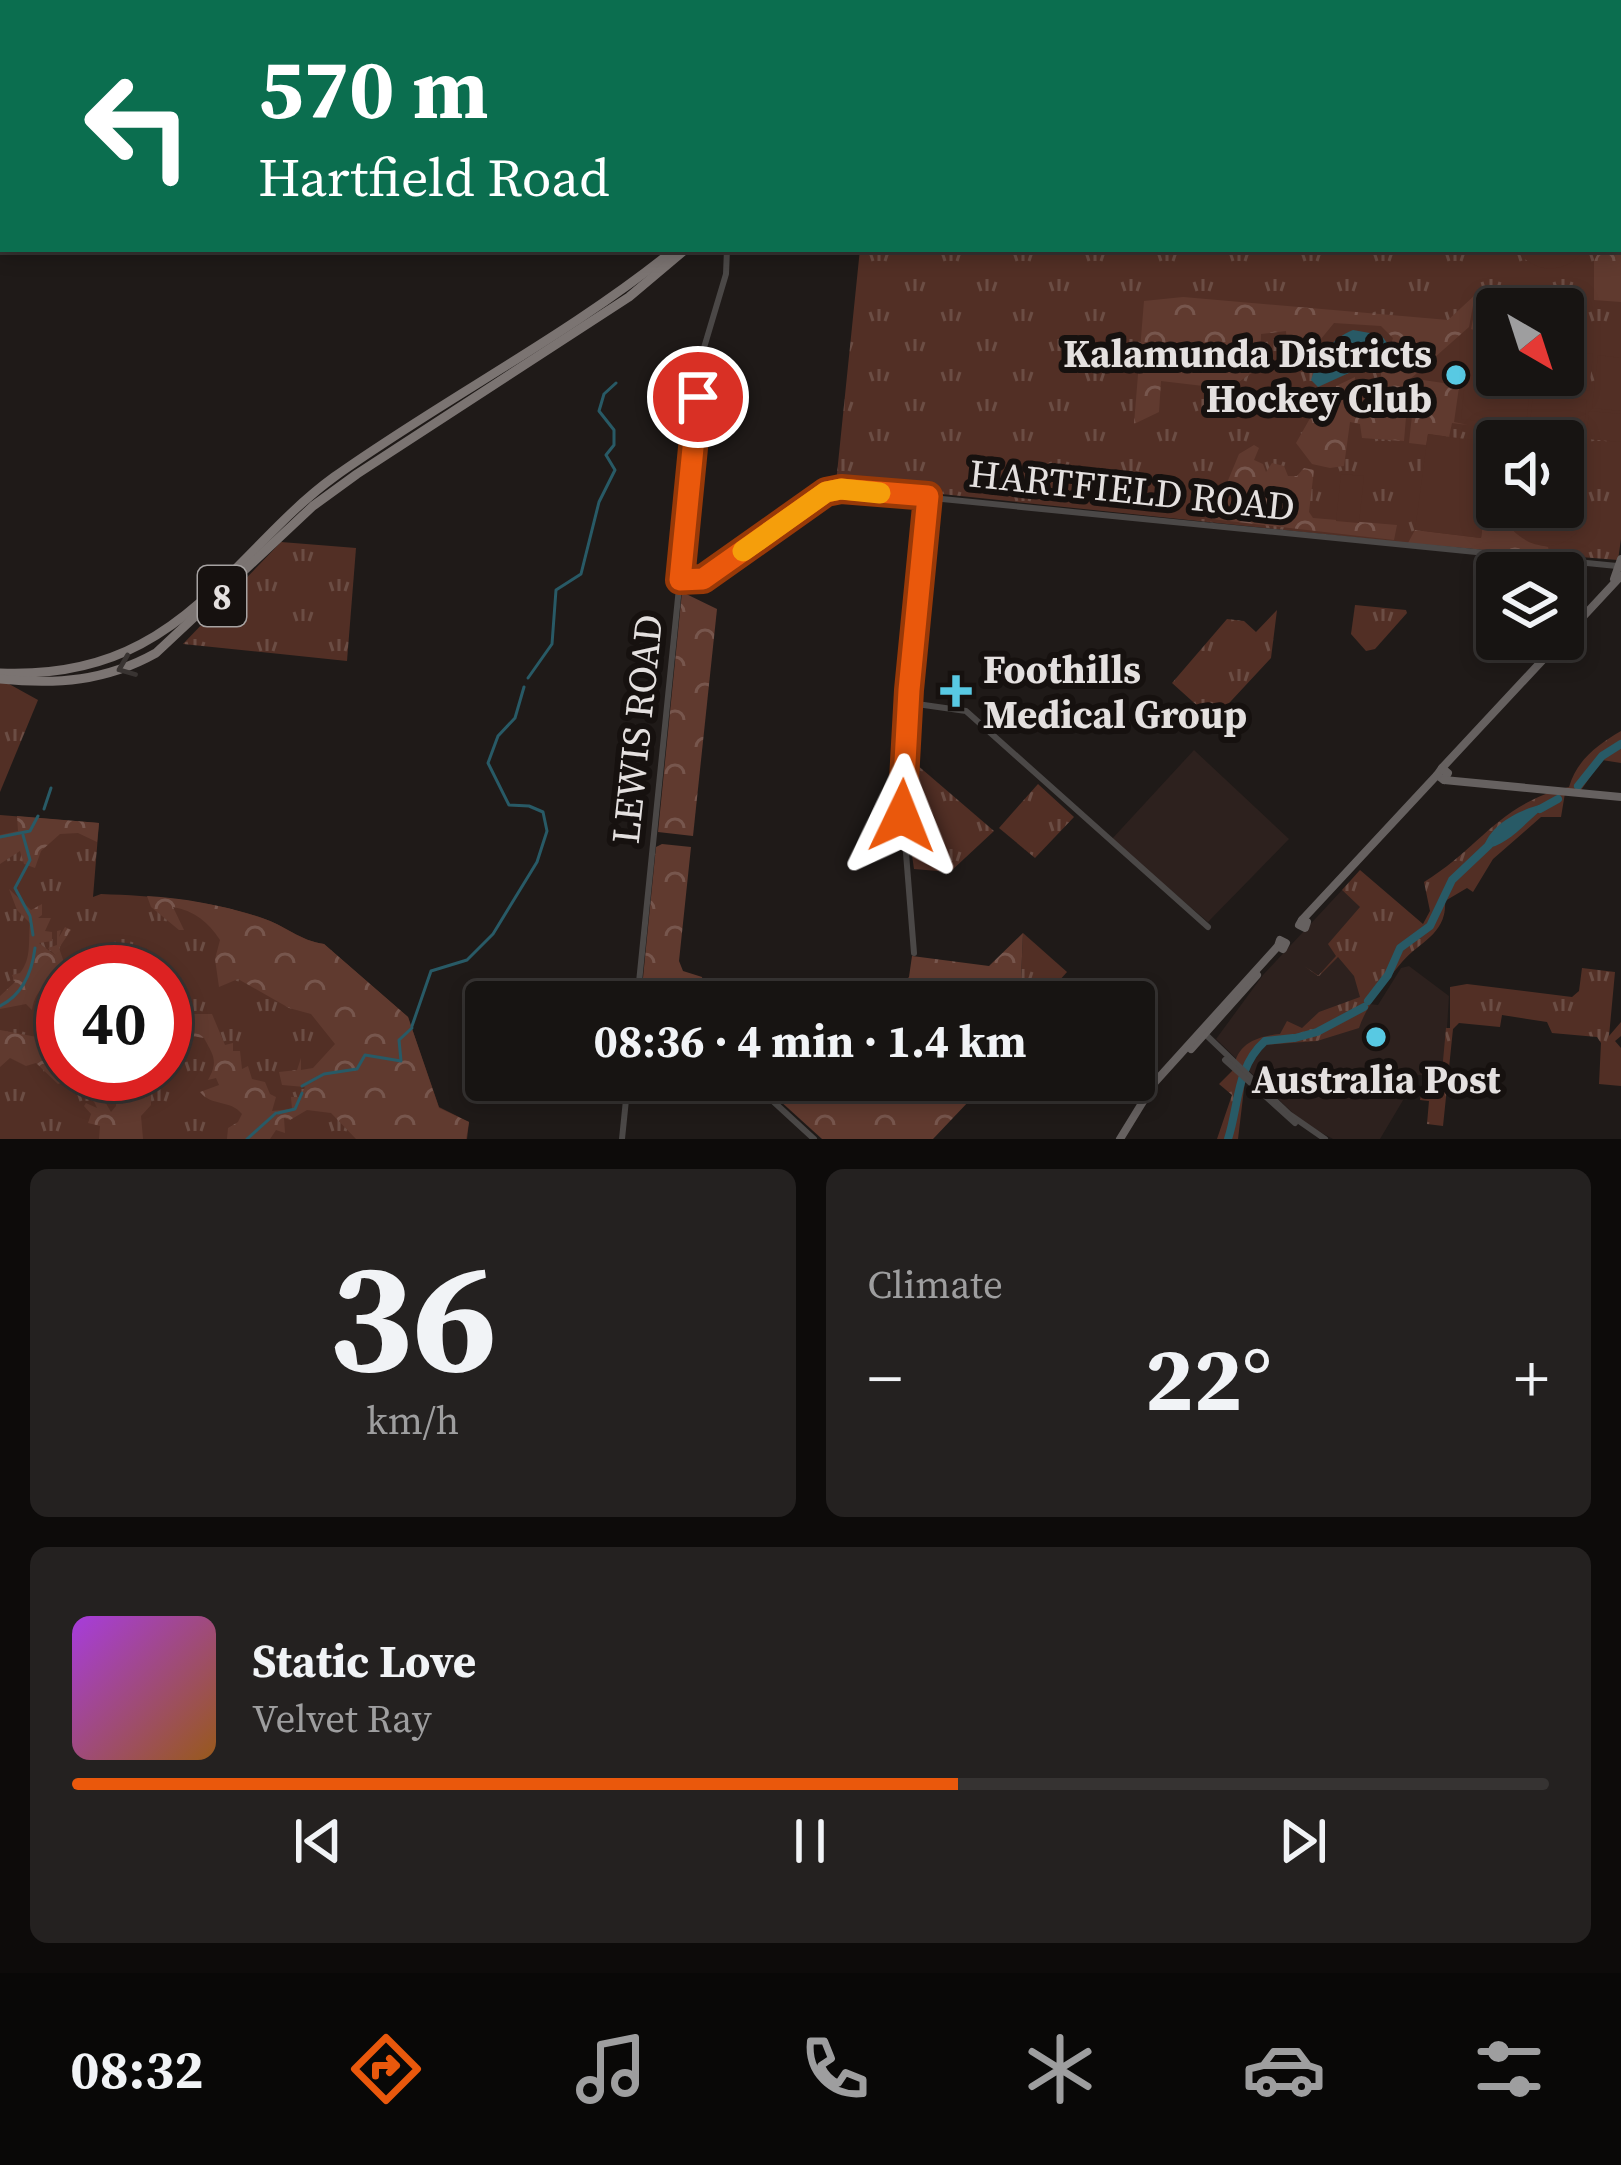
<!DOCTYPE html>
<html lang="en">
<head>
<meta charset="utf-8">
<style>
	:root { --surface:#171412; --page:#242120; --text:#f1f3f6; --muted:#9e9e9f; --line:#363332; --accent:#ea580c }
	body { margin:0; font-family:"Source Serif 4",serif; background:var(--page); color:var(--text); height:100vh; display:flex; flex-direction:column; font-size:45px; white-space:nowrap }
	* { box-sizing:border-box; margin:0 }
	p { font-size:39px; color:var(--muted) }
	.icon { flex:none; width:66px; height:66px; fill:none; stroke:currentColor; stroke-width:2; stroke-linecap:round; stroke-linejoin:round }
	.map { position:relative; height:1139px; overflow:hidden }
	.details { display:flex; flex-direction:column; gap:30px; padding:30px; background:#0d0b0a; flex:1 }
	.details>* { flex:none }
	.guide { position:absolute; left:0px; top:0px; width:1623px; height:252px; box-shadow:0 6px 18px #0003,0 0 0 3px var(--line); background:#0b6e4f; color:#fff; overflow:hidden }
	.needle { width:78px; rotate:141deg }
	.controls { position:absolute; left:1476px; top:288px; display:grid; gap:24px }
	.controls a { display:grid; place-items:center; width:108px; height:108px; border-radius:12px; background:var(--surface); box-shadow:0 6px 18px #0003,0 0 0 3px var(--line); font-size:60px }
	.speed { position:absolute; left:36px; top:945px; display:flex; gap:24px; font-size:60px; font-weight:700; text-align:center }
	.speed>* { display:grid; place-content:center; width:156px; height:156px; border-radius:50%; background:var(--surface); box-shadow:0 6px 18px #0003,0 0 0 3px var(--line); line-height:1 }
	.speed .limit { border:18px solid #d22; background:#fff; color:#111 }
	.pin { position:absolute; display:grid; place-items:center; width:102px; height:102px; color:#fff; margin:-51px; border:6px solid #fff; border-radius:50%; box-shadow:0 3px 12px #0007 }
	.me { position:absolute; width:132px; margin:-66px; rotate:2deg; stroke-linejoin:round; filter:drop-shadow(0 0 9px #0008) }
	.turn { display:flex; align-items:center; gap:42px; height:252px; padding:0 60px; font-size:54px }
	.turn .icon { width:156px; height:156px; stroke-width:2.5 }
	.turn b { display:block; font-size:84px; line-height:102px }
	.big { font-size:90px; font-weight:700; line-height:1.1 }
	.details .card { flex:1; display:flex; flex-direction:column; justify-content:center; gap:18px; min-width:0; padding:0 42px; border-radius:18px; background:var(--page) }
	.details .dial { align-items:center; gap:0 }
	.dial b { font-size:156px; line-height:1 }
	.song { display:flex; align-items:center; gap:36px }
	.cover { width:144px; height:144px; border-radius:18px; background:linear-gradient(135deg,hsl(280 70% 55%),hsl(30 70% 35%)) }
	.played { height:12px; border-radius:6px; background:linear-gradient(90deg,var(--accent) 60%,var(--line) 60%) }
	.keys { display:flex; justify-content:space-around; direction:ltr }
	.heat { display:flex; justify-content:space-between; align-items:center; font-size:66px; direction:ltr }
	.details .tiles { flex:1; display:grid; gap:30px; grid-template-columns:1fr 1fr }
	.card:last-child { grid-column:span 2 }
	.trip { position:absolute; left:465px; top:981px; width:690px; height:120px; border-radius:12px; background:var(--surface); box-shadow:0 6px 18px #0003,0 0 0 3px var(--line); font-weight:700; line-height:120px; text-align:center }
	.menu { display:flex; height:192px; justify-content:space-around; align-items:center; background:#090807; color:var(--muted) }
	.menu .icon { width:84px; height:84px }
	.menu .on { color:var(--accent) }
	.menu b { font-size:54px; color:var(--text) }
	.map>svg:first-child { display:block }
	.built { fill:#2d211e }
	.grass { fill:url(#grass-tufts); fill-rule:evenodd }
	.forest { fill:url(#forest-crowns) }
	.pitch { fill:#522f25 }
	.water { fill:#285a66 }
	.lines { fill:none; stroke-linecap:round; stroke-linejoin:round }
	.stream { stroke:#285a66; stroke-width:3 }
	.river { stroke:#285a66; stroke-width:8 }
	.tertiary { stroke:#4b4847; stroke-width:6 }
	.secondary { stroke:#666160; stroke-width:8 }
	.primary { stroke:#7b7472; stroke-width:9 }
	.trunk { stroke:#847d7b; stroke-width:10 }
	.oneway { stroke:#393432 }
	.route-casing { stroke:#983908; stroke-width:30 }
	.route { stroke:#ea580c; stroke-width:21 }
	.slow { stroke:#f59e0b; stroke-width:21 }
	.poi-dot { fill:#58c9e3; stroke:#16110f; stroke-width:4.5 }
	.labels { text-anchor:middle; dominant-baseline:central; stroke-width:12; stroke-linejoin:round; paint-order:stroke }
	.shield { fill:#16110f; stroke:#a6a2a1; stroke-width:3 }
	.shield-label { font-size:36px; font-weight:bold; fill:#e4e0df }
	.poi-label { font-size:39px; font-weight:bold; fill:#e4e0df; stroke:#16110f; text-anchor:end }
	.street-label { font-size:39px; fill:#e4e0df; stroke:#16110f }
</style>
</head>
<body>
<div class="map">
<svg width="1621" height="1139" viewBox="0 0 1621 1139">
	<defs>
		<pattern id="grass-tufts" width="24" height="20" patternUnits="userSpaceOnUse" patternTransform="scale(3)"><rect width="24" height="20" fill="#522f25"/><path d="M3 7l-1-3M5 7V3M7 7l1-3M15 17l-1-3M17 17v-4M19 17l1-3" fill="none" stroke="#6b4d44"/></pattern>
		<pattern id="forest-crowns" width="20" height="18" patternUnits="userSpaceOnUse" patternTransform="scale(3)"><rect width="20" height="18" fill="#603a2f"/><path d="M2 6a3 3 0 1 1 6 0M12 15a3 3 0 1 1 6 0" fill="none" stroke="#77564d"/></pattern>
	</defs>
	<rect width="100%" height="100%" fill="#1f1a18"/>
	<!-- built -->
	<g class="built">
		<polygon points="1194,750 1289,839 1208,922 1111,840"/>
		<polygon points="1342,890 1366,912 1351,969 1369,1004 1378,1005 1401,968 1409,966 1449,996 1444,1077 1418,1075 1380,1139 1333,1139 1302,1122 1216,1039 1263,975"/>
	</g>
	<!-- grass -->
	<g class="grass">
		<path d="M885,0H1621V539L1618,560L1408,543L836,483L860,249H1620V3H885ZM1497,309H1563V375H1497ZM1497,441H1563V507H1497Z"/>
		<polygon points="281,542 356,548 347,661 183,644"/>
		<polygon points="1355,605 1406,610 1407,613 1375,649 1366,651 1351,634"/>
		<polygon points="1277,610 1271,658 1218,715 1211,718 1172,683 1227,619 1244,621 1256,632"/>
		<polygon points="0,679 38,700 0,792"/>
		<path d="M1621,731V763L1602,760L1579,793H1565L1561,817H1541L1493,859L1473,892L1467,888L1445,901C1447,934 1420,941 1402,962C1387,980 1366,1006 1359,1028L1317,1041L1262,1045L1246,1072L1238,1139H1217L1232,1095L1219,1084L1234,1069C1236,1043 1259,1036 1280,1034L1287,1021L1302,1028L1319,1012L1360,997L1354,976L1338,957L1319,976L1304,966L1318,976L1336,956L1328,944L1360,907L1342,890L1360,870L1423,924L1430,911L1424,882C1481,847 1498,804 1569,787C1577,760 1597,745 1621,731Z"/>
		<polygon points="916,764 994,831 950,872 914,869 905,806 909,766"/>
		<polygon points="1038,784 1074,817 1035,858 999,828"/>
		<path d="M0,815L99,823L93,897L101,894C155,896 210,900 262,918C284,925 301,941 324,944L408,1017L439,1107L469,1122L467,1139H0ZM63,972H165V1074H63Z"/>
		<polygon points="1023,933 1067,972 1040,1002 1020,1002"/>
		<polygon points="1582,968 1615,972 1609,1036 1621,1022 1621,1036 1615,1041 1621,1048 1621,1086 1599,1084 1601,1043 1597,1037 1552,1033 1547,1022 1502,1015 1500,1027 1459,1023 1453,1029 1443,1126 1427,1124 1429,1101 1420,1100 1421,1094 1435,1096 1437,1076 1442,1072 1446,1028 1450,1028 1450,987 1467,984 1572,997 1579,991"/>
	</g>
	<!-- forest -->
	<g class="forest">
		<polygon points="1621,198 1621,302 1594,300 1594,261 1600,249 1620,249"/>
		<polygon points="1485,294 1543,300 1545,309 1497,309 1497,337 1471,329 1477,301"/>
		<polygon points="1475,295 1469,327 1409,380 1404,441 1362,438 1360,424 1350,422 1344,466 1330,468 1312,464 1296,443 1317,406 1335,404 1336,386 1355,377 1353,395 1370,400 1374,397 1393,338 1381,326 1334,323 1316,345 1306,350 1297,340 1298,356 1288,356 1286,331 1261,334 1260,367 1229,389 1161,381 1159,412 1134,424 1144,301 1183,297 1448,320"/>
		<polygon points="1416,379 1450,384 1452,379 1460,380 1454,422 1468,425 1452,423 1449,437 1428,434 1426,445 1409,443"/>
		<polygon points="1254,445 1259,448 1254,460 1263,464 1266,472 1272,463 1284,466 1288,476 1297,476 1304,468 1314,470 1309,512 1313,518 1397,525 1394,540 1212,519 1239,454"/>
		<path d="M1493,446L1497,451C1497,465 1492,478 1493,492C1495,519 1522,542 1548,547L1550,556L1408,543L1415,530L1481,538Z"/>
		<polygon points="682,592 717,609 693,836 658,832"/>
		<polygon points="17,816 99,823 97,842 78,833 60,834 41,851 35,868 24,864 20,851 0,864 0,835 18,831"/>
		<polygon points="662,844 691,847 679,961 683,971 702,977 704,990 716,1002 672,1002 642,988 656,847"/>
		<path d="M9,889L31,910L42,904V915L38,918H51L45,931L52,932V941L39,943L56,956L48,948L57,945V931L61,930L59,937L65,927L71,930L59,948L64,962C53,985 36,984 32,1010L26,1004L0,1009V996L15,982L12,975L20,973C32,958 28,941 30,923L17,910Z"/>
		<path d="M147,896C186,898 225,906 262,918C284,925 300,941 324,944L408,1017L439,1108L469,1122L466,1139H356L331,1113L307,1110L290,1120L284,1118L285,1133L276,1130L270,1139H227L228,1128L238,1122L242,1114C230,1099 212,1107 200,1092L219,1085L216,1078L208,1080C219,1061 213,1055 204,1038L166,1032L165,982C185,983 185,1002 193,1014H212L225,1045L233,1043V1051H240L242,1069L248,1066L252,1079L265,1082L270,1094L276,1097L272,1111L292,1109L291,1097H300L305,1087L282,1085L279,1072L297,1070L301,1058V1070L313,1068L335,1044L311,1014L289,1008L238,979L219,987L215,959L220,940C208,922 195,911 173,907L184,930H179L151,907Z"/>
		<polygon points="1023,933 1020,1002 886,1002 909,977 912,956 989,966"/>
		<polygon points="0,1030 42,1038 61,1036 63,1033 63,1074 95,1074 92,1087 87,1088 81,1077 58,1084 36,1063 26,1066 10,1058 0,1067"/>
		<polygon points="165,1071 168,1080 151,1089 151,1105 141,1116 143,1139 99,1139 100,1126 88,1123 91,1114 84,1106 86,1103 97,1108 90,1093 100,1093 111,1112 116,1106 117,1080 128,1083 132,1074"/>
		<polygon points="757,1080 989,1080 933,1139 822,1139"/>
	</g>
	<!-- pitch -->
	<g class="pitch">
		<path d="M1515,249H1585C1565,276 1535,274 1515,249Z"/>
		<polygon points="1479,337 1497,339 1497,375 1518,375 1518,386 1530,388 1526,426 1461,419 1465,381 1471,381"/>
		<polygon points="1563,351 1593,354 1589,391 1534,385 1535,375 1563,375"/>
		<polygon points="1598,355 1621,358 1621,411 1592,408"/>
		<polygon points="1533,394 1587,400 1583,438 1529,433"/>
		<polygon points="1589,411 1621,414 1621,442 1586,439"/>
		<polygon points="1428,434 1488,442 1493,446 1481,538 1415,530"/>
		<path d="M1563,463L1587,497L1588,517C1553,581 1481,527 1497,469V507H1563Z"/>
		<polygon points="1341,474 1364,476 1359,523 1336,521"/>
	</g>
	<!-- water -->
	<g class="water">
		<path d="M1353,330L1381,335L1387,343L1384,357L1318,387L1311,380C1318,357 1331,339 1353,330Z"/>
		<path d="M1543,804L1545,807C1525,822 1509,846 1483,849C1490,824 1519,810 1543,804Z"/>
		<polygon points="1012,979 1010,990 998,1002 931,1002 928,988 930,985 976,989"/>
	</g>
	<g class="lines">
		<!-- stream -->
		<g class="stream">
			<polyline points="863,3 866,0"/>
			<polyline points="528,678 552,644 556,590 581,574 599,502 615,470 606,455 614,445 614,430 599,411 604,394 616,383"/>
			<polyline points="44,809 51,788"/>
			<polyline points="23,835 30,860 15,888 30,916 33,935"/>
			<polyline points="0,837 30,831 38,816"/>
			<path d="M0,1006C22,995 32,972 35,948"/>
			<polyline points="412,1026 431,971 467,960 493,934 537,862 547,831 543,812 529,806 509,805 488,763 498,736 515,718 524,687"/>
			<polyline points="302,1086 324,1074 357,1069 365,1055 401,1061 399,1040 412,1028"/>
			<polyline points="278,1113 295,1109 302,1093"/>
			<polyline points="247,1139 276,1113"/>
		</g>
		<!-- river -->
		<g class="river">
			<polyline points="1578,786 1602,756 1621,744"/>
			<polyline points="1540,809 1558,799"/>
			<polyline points="1368,1001 1388,975 1400,948 1430,926 1452,880 1489,845"/>
			<polyline points="1295,1038 1317,1032 1364,1007"/>
			<path d="M1228,1139C1239,1105 1236,1067 1265,1041L1293,1038"/>
		</g>
		<!-- tertiary -->
		<g class="tertiary">
			<polyline points="679,580 703,579 820,496 841,489 1617,566"/>
			<polyline points="910,703 966,711 1208,927"/>
			<polyline points="914,953 901,791 933,499"/>
			<polyline points="638,994 657,996 666,1002"/>
			<polyline points="637,1002 703,351 726,274 727,249"/>
			<polyline points="1202,1031 1289,1114 1325,1139"/>
			<polyline points="1225,1060 1295,1123"/>
			<polyline points="750,1080 814,1139"/>
			<polyline points="622,1139 628,1080"/>
		</g>
		<!-- secondary -->
		<g class="secondary">
			<polyline points="285,3 291,0"/>
			<polyline points="0,142 3,141"/>
			<polyline points="1614,579 1621,559"/>
			<polyline points="1442,768 1621,576"/>
			<polygon points="1442,768 1448,773 1444,780 1437,775"/>
			<polyline points="1444,780 1621,797"/>
			<polyline points="1302,920 1437,775"/>
			<polygon points="1302,920 1307,922 1305,928 1299,925"/>
			<polyline points="1191,1049 1257,975"/>
			<polyline points="1120,1139 1155,1082 1278,946 1283,949 1286,943 1280,940 1278,946"/>
		</g>
		<!-- primary -->
		<g class="primary">
			<polyline points="739,3 740,0"/>
			<polyline points="749,3 749,0"/>
			<path d="M0,673C49,675 98,667 141,644C218,603 264,528 334,477C445,398 569,335 675,249"/>
			<path d="M0,679C57,685 106,681 156,653L313,506L357,474L629,297L686,249"/>
		</g>
		<!-- trunk -->
		<g class="trunk">
			<polyline points="1297,0 1302,3"/>
			<polyline points="1320,0 1325,3"/>
			<polyline points="1620,110 1621,110"/>
		</g>
	</g>
	<!-- one-way arrows -->
	<defs><path id="oneway-chevron" d="M-2-3.5L2.5 0L-2 3.5" fill="none" stroke-width="1.6" stroke-linecap="round" stroke-linejoin="round" transform="scale(3)"/></defs>
	<use class="oneway" href="#oneway-chevron" transform="translate(126 667) rotate(158)"/>
	<g class="lines">
		<!-- route casing -->
		<g class="route-casing">
			<polyline id="route" points="698,397 680,580 703,579 826,492 841,489 928,496 909,690 902,816"/>
		</g>
		<!-- route -->
		<use href="#route" class="route"/>
		<!-- slow -->
		<polyline class="slow" points="743,551 826,492 841,489 880,493"/>
	</g>
	<!-- markers -->
	<g class="poi-dot">
		<circle cx="1456" cy="375" r="12"/>
		<path d="M950 673h12v12h12v12h-12v12h-12v-12h-12v-12h12z"/>
		<circle cx="1376" cy="1037" r="12"/>
	</g>
	<g class="labels">
		<!-- shield labels -->
		<rect class="shield" x="198" y="566" width="48" height="60" rx="9"/>
		<g class="shield-label">
			<text x="222" y="596">8</text>
		</g>
		<!-- poi labels -->
		<g class="poi-label">
			<text x="1432" y="353">Kalamunda Districts<tspan x="1432" dy="45">Hockey Club</tspan></text>
			<text x="983" y="669" text-anchor="start">Foothills<tspan x="983" dy="45">Medical Group</tspan></text>
			<text x="1376" y="1079" text-anchor="middle">Australia Post</text>
		</g>
		<!-- street labels -->
		<g class="street-label">
			<text transform="translate(1132 490) rotate(6)">HARTFIELD ROAD</text>
			<text transform="translate(637 729) rotate(-84)">LEWIS ROAD</text>
		</g>
	</g>
</svg>
<div class="controls">
<a><svg class="needle" viewBox="-14 -14 28 28"><path d="M0-13l5 13h-10z" fill="#e53935"/><path d="M0 13l5-13h-10z" fill="#9e9e9f"/></svg></a>
<a><svg class="icon" aria-label="sound" viewBox="0 0 24 24"><path d="M4 9h4l5-4v14l-5-4H4zM17 9q2 3 0 6"/></svg></a>
<a><svg class="icon" aria-label="layers" viewBox="0 0 24 24"><path d="M12 4l9 5-9 5-9-5zM3 14l9 5 9-5"/></svg></a>
</div>
<div class="speed"><div class="limit">40</div></div>
<div class="pin" style="left:698px;top:397px;background:#d93025"><svg class="icon" aria-label="arrive" viewBox="0 0 24 24"><path d="M6 21V4h12l-3 4 3 4H6"/></svg></div>
<svg class="me" style="left:902px;top:816px" viewBox="-20 -20 40 40"><path d="M0-17L14 15 0 8-14 15z" fill="#ea580c" stroke="#fff" stroke-width="4"/></svg>
<div class="trip">08:36 · 4 min · 1.4 km</div>
<div class="guide">
<div class="turn"><svg class="icon" aria-label="left" viewBox="0 0 24 24"><path d="M17 20v-9H6M10 6l-5 5 5 5"/></svg><div><b>570 m</b>Hartfield Road</div></div>
</div>
</div>
<section class="details">
<div class="tiles">
<div class="card dial"><b>36</b><p>km/h</p></div>
<div class="card"><p>Climate</p>
<div class="heat"><a>−</a><b class="big">22°</b><a>+</a></div>
</div>
<div class="card">
<div class="song"><i class="cover"></i><div><b>Static Love</b><p>Velvet Ray</p></div></div>
<div class="played"></div>
<div class="keys"><svg class="icon" aria-label="previous" viewBox="0 0 24 24"><path d="M18 5L8 12l10 7zM5 5v14"/></svg><svg class="icon" aria-label="pause" viewBox="0 0 24 24"><path d="M8 5v14M16 5v14"/></svg><svg class="icon" aria-label="next" viewBox="0 0 24 24"><path d="M6 5l10 7-10 7zM19 5v14"/></svg></div>
</div>
</div>
</section>
<nav class="menu">
<b>08:32</b>
<svg class="icon on" aria-label="directions" viewBox="0 0 24 24"><path d="M12 3l9 9-9 9-9-9zM9 14v-3h6M13 9l2 2-2 2"/></svg>
<svg class="icon" aria-label="music" viewBox="0 0 24 24"><path d="M9 18V5l10-2v13"/><circle cx="6" cy="18" r="3"/><circle cx="16" cy="16" r="3"/></svg>
<svg class="icon" aria-label="phone" viewBox="0 0 24 24"><path d="M5 4h4l2 5-3 2q2 4 5 5l2-3 5 2v4C11 20 4 13 5 4z"/></svg>
<svg class="icon" aria-label="climate" viewBox="0 0 24 24"><path d="M12 3v18M4 7l16 10M4 17L20 7"/></svg>
<svg class="icon" aria-label="car" viewBox="0 0 24 24"><path d="M5 17H2v-5l4-1 3-4h7l3 4 3 1v5h-3M9 17h6M6 11h13"/><circle cx="7" cy="17" r="2"/><circle cx="17" cy="17" r="2"/></svg>
<svg class="icon" aria-label="filters" viewBox="0 0 24 24"><path d="M4 7h16M4 17h16"/><circle cx="9" cy="7" r="2"/><circle cx="15" cy="17" r="2"/></svg>
</nav>
</body>
</html>
